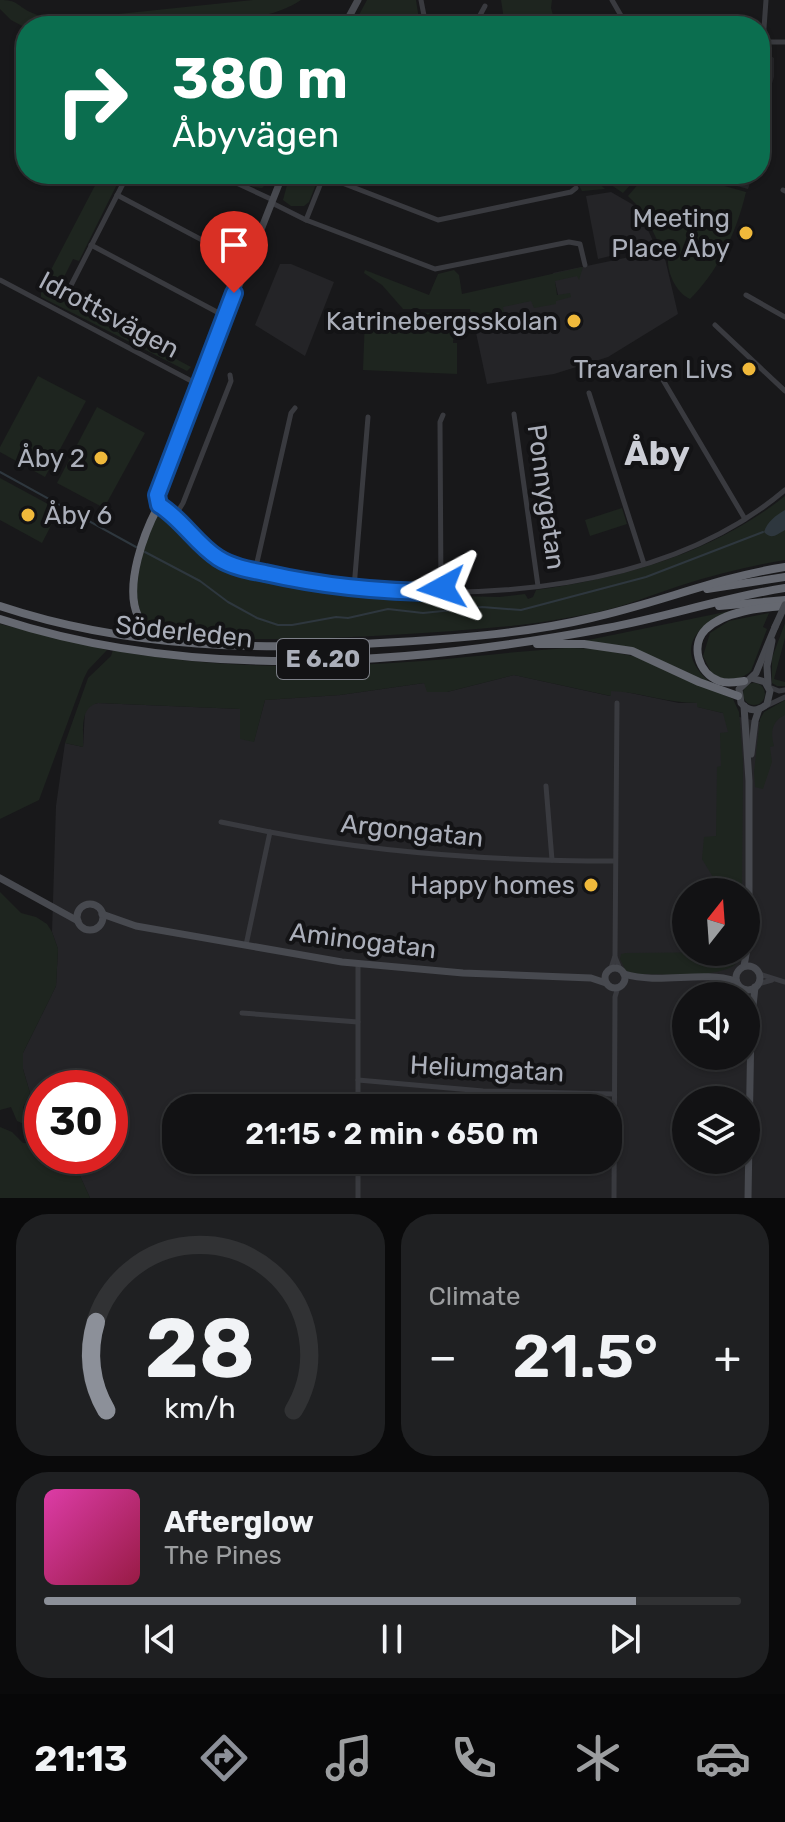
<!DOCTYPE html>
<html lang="en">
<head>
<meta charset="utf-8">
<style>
	:root { --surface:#121214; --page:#1f2022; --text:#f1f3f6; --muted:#9c9ea0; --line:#313234; --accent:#8c9099 }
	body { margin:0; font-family:Rubik,sans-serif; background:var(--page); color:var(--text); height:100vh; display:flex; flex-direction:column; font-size:30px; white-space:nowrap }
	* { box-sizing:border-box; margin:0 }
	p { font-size:26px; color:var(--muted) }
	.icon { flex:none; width:44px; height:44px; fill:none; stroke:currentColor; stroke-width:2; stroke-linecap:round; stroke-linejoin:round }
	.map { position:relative; height:1198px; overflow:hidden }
	.panel { display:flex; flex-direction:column; gap:16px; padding:16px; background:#0a0a0b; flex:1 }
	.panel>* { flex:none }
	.banner { position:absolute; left:16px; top:16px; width:754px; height:168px; border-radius:32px; box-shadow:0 2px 6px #0004,0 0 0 2px var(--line); background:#0b6e4f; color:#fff; overflow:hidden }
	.needle { width:52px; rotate:17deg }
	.fabs { position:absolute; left:672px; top:878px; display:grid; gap:16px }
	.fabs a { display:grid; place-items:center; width:88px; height:88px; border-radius:50%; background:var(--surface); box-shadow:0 2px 6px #0004,0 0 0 2px var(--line); font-size:40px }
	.speed { position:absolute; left:24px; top:1070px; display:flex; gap:16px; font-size:40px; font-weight:700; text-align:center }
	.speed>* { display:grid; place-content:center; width:104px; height:104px; border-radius:50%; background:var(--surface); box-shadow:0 2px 6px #0004,0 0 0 2px var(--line); line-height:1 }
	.speed .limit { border:12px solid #d22; background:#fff; color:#111 }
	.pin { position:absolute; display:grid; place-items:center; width:68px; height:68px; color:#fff; margin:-82px -34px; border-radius:50% 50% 50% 0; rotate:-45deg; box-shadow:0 0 8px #0007 }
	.pin .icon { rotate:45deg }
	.me { position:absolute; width:88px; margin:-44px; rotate:265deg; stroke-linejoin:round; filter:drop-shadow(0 0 6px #0008) }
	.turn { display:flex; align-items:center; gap:28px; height:168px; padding:0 24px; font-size:36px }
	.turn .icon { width:104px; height:104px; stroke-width:2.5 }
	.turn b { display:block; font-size:56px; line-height:68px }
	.big { font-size:60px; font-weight:600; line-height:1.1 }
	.panel .card { flex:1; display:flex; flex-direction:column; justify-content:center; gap:12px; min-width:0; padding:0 28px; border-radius:32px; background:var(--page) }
	.panel .dial { align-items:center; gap:0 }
	.dial svg { height:208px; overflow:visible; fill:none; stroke:var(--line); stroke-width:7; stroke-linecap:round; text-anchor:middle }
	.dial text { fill:var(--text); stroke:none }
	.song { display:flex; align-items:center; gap:24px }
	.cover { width:96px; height:96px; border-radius:12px; background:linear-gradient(135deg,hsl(320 70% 55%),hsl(340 70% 35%)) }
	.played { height:8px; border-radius:4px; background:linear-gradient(90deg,var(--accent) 85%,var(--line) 85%) }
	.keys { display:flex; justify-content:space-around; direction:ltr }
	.heat { display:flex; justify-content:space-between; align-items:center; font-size:44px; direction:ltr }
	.panel .tiles { flex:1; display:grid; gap:16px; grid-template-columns:1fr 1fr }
	.card:last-child { grid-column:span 2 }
	.trip { position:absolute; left:162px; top:1094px; width:460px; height:80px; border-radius:32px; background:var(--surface); box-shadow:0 2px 6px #0004,0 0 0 2px var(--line); font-weight:600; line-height:80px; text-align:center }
	.tabs { display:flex; height:128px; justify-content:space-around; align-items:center; background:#070708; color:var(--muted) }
	.tabs .icon { width:56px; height:56px }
	.tabs .active { color:var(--accent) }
	.tabs b { font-size:36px; color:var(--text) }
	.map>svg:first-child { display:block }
	.built { fill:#242427; fill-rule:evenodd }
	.green { fill:#1e251f }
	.water { fill:#2e373e }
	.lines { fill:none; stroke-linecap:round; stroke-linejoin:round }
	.stream { stroke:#2e373e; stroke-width:2 }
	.street { stroke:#393a3f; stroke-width:5 }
	.secondary { stroke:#47494f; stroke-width:7 }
	.highway { stroke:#656870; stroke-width:8 }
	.secondary-bridge { stroke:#47494f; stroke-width:7 }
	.route-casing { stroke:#114b97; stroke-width:20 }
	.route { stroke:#1a73e8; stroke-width:14 }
	.poi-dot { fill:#f0b93b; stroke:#131315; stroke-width:3 }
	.labels { text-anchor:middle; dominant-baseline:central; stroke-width:8; stroke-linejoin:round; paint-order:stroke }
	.shield { fill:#131315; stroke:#7d8088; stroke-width:2 }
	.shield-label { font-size:24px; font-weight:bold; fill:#abafba }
	.poi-label { font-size:26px; fill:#abafba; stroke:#131315; text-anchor:end }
	.street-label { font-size:26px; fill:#abafba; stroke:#131315 }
	.district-label { font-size:34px; font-weight:bold; fill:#ccced6; stroke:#131315 }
</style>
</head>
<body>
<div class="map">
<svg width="785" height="1198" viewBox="0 0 785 1198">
	<rect width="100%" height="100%" fill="#18181a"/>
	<!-- built -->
	<g class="built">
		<polygon points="760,49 774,58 774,77 764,109 760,151"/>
		<polygon points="694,174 753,174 748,189"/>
		<polygon points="611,192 637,207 655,245 598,259 586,196"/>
		<polygon points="663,250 678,314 608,357 554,374 487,384 475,328 495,308 558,295 553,273"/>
		<polygon points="280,264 291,264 334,282 305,356 255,325"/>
		<path d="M514,675L610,696V691H621L679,703H697L698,707L764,723L785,706V1198H90L71,1156H110V1088H42V1110L30,1093L23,1069V1053L56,986L58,949L52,932L56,806L65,743L83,747L85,710L90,705L98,703L241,709L254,741L265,700L340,695L424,683L447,692ZM686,892H746V952H686ZM686,996H746V1056H686ZM686,1100H746V1160H686ZM176,1108H608V1160H176Z"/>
	</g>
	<!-- green -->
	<g class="green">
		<path d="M0,0C18,0 16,5 30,12C42,18 57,19 70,19L253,0H301C244,38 96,26 26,26V28L11,20L0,9Z"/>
		<polygon points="367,0 416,0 420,26 353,26"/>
		<polygon points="501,0 552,0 551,8 556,26 505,26"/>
		<polygon points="101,174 122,174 79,261 73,259 58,289 62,291 58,298 128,338 137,338 191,367 187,371 41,297 41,289"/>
		<polygon points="225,174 247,174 264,182 264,186 262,188 253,187"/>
		<polygon points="290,174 320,174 309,202 304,206 291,206 283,200"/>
		<polygon points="566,174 589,174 605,189 582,191 577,182 568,183"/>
		<polygon points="595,174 640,174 623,193"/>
		<path d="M647,174H682L746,192C737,231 719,270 690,299C674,292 663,265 670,248L658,242L643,211L628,196Z"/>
		<polygon points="583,267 579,280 577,276 555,281 557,295 570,293 571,297 556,301 556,304 534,308 531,301 503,307 505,320 500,321 501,324 474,328 470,309 403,309 382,285 364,273 365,270 429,295 438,274 454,270 459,275 462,294"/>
		<polygon points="412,312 459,314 460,329 454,329 453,343 457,343 457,374 363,370 365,317 411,318"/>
		<polygon points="38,376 86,401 45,477 0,452 0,447"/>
		<polygon points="97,407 145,433 104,508 57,483"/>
		<polygon points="0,478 59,510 42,543 0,520"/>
		<path d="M785,496V560C749,566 713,575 679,586C652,595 625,606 598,612C572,617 546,622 520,625C465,631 177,655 147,622C124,597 146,545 155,517L158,515L173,520L217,562L231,568L286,581L411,595L499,597L525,594L528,599L533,597L536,590C626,577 713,553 785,496Z"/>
		<polygon points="622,508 627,524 590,536 585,520"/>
		<path d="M735,610C696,623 672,650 711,683L631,647L583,641Z"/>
		<path d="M769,613L763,627L767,629L751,671C740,681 725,681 712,674L703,656L710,633L729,621Z"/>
		<polygon points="785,623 785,638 774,679 785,682 785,686 777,686 772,683 772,658"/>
		<polygon points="0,624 107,650 88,670 84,678 39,800 0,819"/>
		<path d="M568,648L598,649L642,658L733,699L739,712L743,763L742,892H722L702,859L704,837L716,836L717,767L721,766L720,733L728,732L723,713L697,707V703C667,703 640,692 611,691V696L514,675L447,692H427L424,683L340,695L265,700L254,742L240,739V709L98,703C79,707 84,731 83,747L65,743L88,678L111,656L113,650C213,669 320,669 422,661C471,657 519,651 568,648Z"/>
		<circle cx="754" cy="694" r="11"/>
		<path d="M785,700V715C772,721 770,732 774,746L770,747L772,762L763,789L755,787L754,772L760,719L764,712Z"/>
		<polygon points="0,892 21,913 36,917 47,924 52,932 58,949 56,986 23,1053 23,1069 30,1093 23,1107 24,1124 17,1121 11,1107 0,1110"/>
		<path d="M739,952L735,965C713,979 663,974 636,974L626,971L620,959L621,954L626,953Z"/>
		<polygon points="0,1127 12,1132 23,1143 42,1144 42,1156 71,1156 90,1198 0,1198"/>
	</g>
	<!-- water -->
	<path class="water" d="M785,510V530C776,535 772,540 764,532C767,522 776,515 785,510Z"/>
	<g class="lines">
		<!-- stream -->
		<g class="stream">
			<polyline points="0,472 136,547"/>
			<polyline points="145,552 200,581 228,602 257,618 278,625 292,625 336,617 348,618 388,609 423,613 482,607 521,610 646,577 763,532"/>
		</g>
		<!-- street -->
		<g class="street">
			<polyline points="421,0 426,26"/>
			<polyline points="612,0 627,26"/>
			<polyline points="435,26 479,17 485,6"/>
			<polyline points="761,42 785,42"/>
			<polyline points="763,42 766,0"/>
			<polyline points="128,174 65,297 128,334"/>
			<polyline points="217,174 273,200"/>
			<polyline points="324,176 438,220 571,192 576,188"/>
			<polyline points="783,190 785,191"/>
			<polyline points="117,195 238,259"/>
			<polyline points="272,203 306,220 435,269 569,242 580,244 585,265"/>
			<polyline points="306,220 324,175"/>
			<polyline points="91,245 217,312"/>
			<polyline points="0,280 199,385"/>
			<polyline points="746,295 785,317"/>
			<polyline points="715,325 785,391"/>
			<polyline points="659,366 660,375 745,519"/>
			<polyline points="589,393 644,564"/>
			<polyline points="514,414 538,586"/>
			<path d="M159,505C185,520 200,552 228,563C259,576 296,580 329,584C477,604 666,591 785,490"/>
			<polyline points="175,516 183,503 231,381 230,375"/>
			<polyline points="255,571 291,413 295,408"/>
			<polyline points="354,588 368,417"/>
			<polyline points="441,592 440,422 443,415"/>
			<polyline points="769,687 779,691 785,690"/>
			<polyline points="764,707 785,697"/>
			<polyline points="546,786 552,860"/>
			<polyline points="221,822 270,832"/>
			<path d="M246,945L270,832C384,854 498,861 615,861"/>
			<polyline points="615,957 620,969"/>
			<polyline points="611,968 615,956 617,703"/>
			<polyline points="759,974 785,982"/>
			<polyline points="758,984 772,980"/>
			<polyline points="242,1013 358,1022"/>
			<polyline points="358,1080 483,1091 614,1094"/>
			<polyline points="358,1108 358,964"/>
			<polyline points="358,1160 358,1198"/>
			<polyline points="614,1198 615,997 618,987"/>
		</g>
		<!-- secondary -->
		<g class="secondary">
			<polyline points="344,26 358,0"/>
			<polyline points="159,505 157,496 171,458 283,174"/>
			<path d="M751,678L765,682L770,691L767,704C758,712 749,712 741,703L739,689L756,673L775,627"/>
			<polyline points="768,684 767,666 772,641"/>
			<polyline points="751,754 755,721 759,709"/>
			<polyline points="0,878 78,921"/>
			<circle cx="90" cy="917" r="13"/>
			<polyline points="102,914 136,926 342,962 463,973 591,978 606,983"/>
			<circle cx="748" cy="978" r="12"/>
			<polyline points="744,966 749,938 749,781 744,706"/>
			<circle cx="615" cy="978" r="10"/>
			<path d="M624,974C661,985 700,970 736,981"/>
			<polyline points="748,1198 751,1025 755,987"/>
		</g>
		<!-- highway -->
		<g class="highway">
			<path d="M159,505C144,532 124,586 138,616C142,627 151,632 161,638"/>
			<polyline points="707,589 785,577"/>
			<path d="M0,606C129,649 264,651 398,642C462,638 528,633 591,618C656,604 719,577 785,567"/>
			<polyline points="719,606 785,600"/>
			<path d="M0,619C194,682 410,665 607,628C667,617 725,597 785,588"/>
			<polyline points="537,644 584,644 632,651 699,682 738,696"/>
			<path d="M744,681C736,682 727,684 719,681C698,673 690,645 706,629C725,611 760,608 785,606"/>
		</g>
		<!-- secondary-bridge -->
		<polyline class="secondary-bridge" points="775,627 785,605"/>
	</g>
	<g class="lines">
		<!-- route casing -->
		<g class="route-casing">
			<path id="route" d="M234,293L157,495L159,505C182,519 196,544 218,558C232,567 249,570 265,573C322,586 382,592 441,592L442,588"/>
		</g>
		<!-- route -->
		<use href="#route" class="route"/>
	</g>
	<!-- markers -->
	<g class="poi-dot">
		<circle cx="746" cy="233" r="8"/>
		<circle cx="574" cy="321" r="8"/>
		<circle cx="749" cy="369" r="8"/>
		<circle cx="101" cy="458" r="8"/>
		<circle cx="28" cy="515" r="8"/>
		<circle cx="591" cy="885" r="8"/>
	</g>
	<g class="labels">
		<!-- shield labels -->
		<rect class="shield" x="277" y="639" width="92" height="40" rx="6"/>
		<g class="shield-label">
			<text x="323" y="659">E 6.20</text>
		</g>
		<!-- poi labels -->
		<g class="poi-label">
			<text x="730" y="218">Meeting<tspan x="730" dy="30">Place Åby</tspan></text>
			<text x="558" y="321">Katrinebergsskolan</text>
			<text x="733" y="369">Travaren Livs</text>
			<text x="85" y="458">Åby 2</text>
			<text x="44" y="515" text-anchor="start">Åby 6</text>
			<text x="575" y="885">Happy homes</text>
		</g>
		<!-- street labels -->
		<g class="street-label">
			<text transform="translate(109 315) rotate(28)">Idrottsvägen</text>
			<text transform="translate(546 497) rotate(82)">Ponnygatan</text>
			<text transform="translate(184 632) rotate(6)">Söderleden</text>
			<text transform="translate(412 831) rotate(6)">Argongatan</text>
			<text transform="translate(363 941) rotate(7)">Aminogatan</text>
			<text transform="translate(487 1069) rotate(3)">Heliumgatan</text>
		</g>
		<!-- district labels -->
		<g class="district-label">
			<text x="657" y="453">Åby</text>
		</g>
	</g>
</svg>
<div class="fabs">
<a><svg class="needle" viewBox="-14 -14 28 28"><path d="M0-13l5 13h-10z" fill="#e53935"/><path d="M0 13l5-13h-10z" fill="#9c9ea0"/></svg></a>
<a><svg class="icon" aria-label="sound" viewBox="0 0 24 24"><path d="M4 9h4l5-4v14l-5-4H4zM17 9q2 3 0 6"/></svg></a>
<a><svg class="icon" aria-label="layers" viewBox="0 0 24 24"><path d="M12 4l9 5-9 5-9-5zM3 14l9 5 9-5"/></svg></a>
</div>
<div class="speed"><div class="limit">30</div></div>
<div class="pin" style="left:234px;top:293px;background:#d93025"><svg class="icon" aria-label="arrive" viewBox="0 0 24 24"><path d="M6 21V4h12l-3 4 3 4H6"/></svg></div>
<svg class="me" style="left:442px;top:588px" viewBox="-20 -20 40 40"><path d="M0-17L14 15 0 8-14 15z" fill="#1a73e8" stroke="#fff" stroke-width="4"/></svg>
<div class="trip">21:15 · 2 min · 650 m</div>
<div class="banner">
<div class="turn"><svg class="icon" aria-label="right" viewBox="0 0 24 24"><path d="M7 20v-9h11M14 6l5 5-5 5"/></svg><div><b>380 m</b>Åbyvägen</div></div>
</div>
</div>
<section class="panel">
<div class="tiles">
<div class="card dial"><svg viewBox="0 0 100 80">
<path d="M14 69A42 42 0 1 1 86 69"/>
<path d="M14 69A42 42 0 0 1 10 35" stroke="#8c9099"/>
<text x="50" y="56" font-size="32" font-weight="700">28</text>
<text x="50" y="72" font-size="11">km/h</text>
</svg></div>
<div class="card"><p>Climate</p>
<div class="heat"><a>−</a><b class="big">21.5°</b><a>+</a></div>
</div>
<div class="card">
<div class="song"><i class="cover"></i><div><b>Afterglow</b><p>The Pines</p></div></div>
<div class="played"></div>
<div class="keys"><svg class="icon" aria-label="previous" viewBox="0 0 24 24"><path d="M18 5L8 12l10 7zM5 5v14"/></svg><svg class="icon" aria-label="pause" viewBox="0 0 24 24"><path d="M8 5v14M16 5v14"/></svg><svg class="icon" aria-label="next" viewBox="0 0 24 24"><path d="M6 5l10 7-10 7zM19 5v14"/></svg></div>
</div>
</div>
</section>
<nav class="tabs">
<b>21:13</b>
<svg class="icon active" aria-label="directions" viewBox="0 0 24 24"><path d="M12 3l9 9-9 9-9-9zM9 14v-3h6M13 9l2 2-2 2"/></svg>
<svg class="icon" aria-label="music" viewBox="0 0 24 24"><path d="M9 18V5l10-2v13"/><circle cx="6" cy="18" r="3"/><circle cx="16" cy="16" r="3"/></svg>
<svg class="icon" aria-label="phone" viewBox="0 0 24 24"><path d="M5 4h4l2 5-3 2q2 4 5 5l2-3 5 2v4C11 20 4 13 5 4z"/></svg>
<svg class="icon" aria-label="climate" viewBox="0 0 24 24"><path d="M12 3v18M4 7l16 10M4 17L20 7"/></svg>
<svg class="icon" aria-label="car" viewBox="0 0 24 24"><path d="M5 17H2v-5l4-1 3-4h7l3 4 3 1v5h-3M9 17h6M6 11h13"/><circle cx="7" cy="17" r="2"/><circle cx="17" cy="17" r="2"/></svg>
</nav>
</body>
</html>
